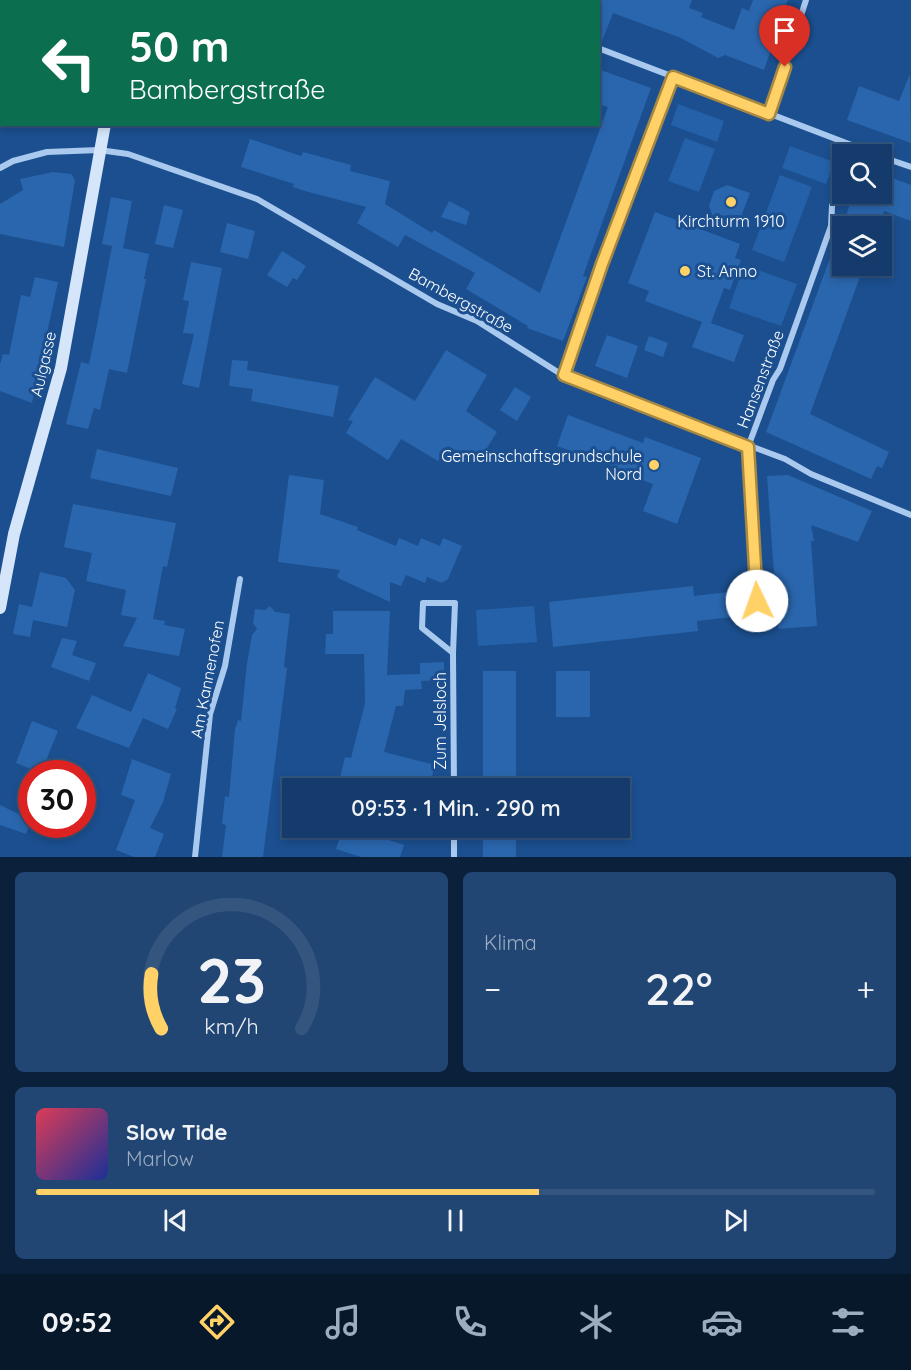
<!DOCTYPE html>
<html lang="de">
<head>
<meta charset="utf-8">
<style>
	:root { --surface:#143b6b; --page:#214673; --text:#f1f3f6; --muted:#9dadc1; --line:#33557e; --accent:#ffd166 }
	body { margin:0; font-family:Quicksand,sans-serif; background:var(--page); color:var(--text); height:100vh; display:flex; flex-direction:column; font-size:22px; white-space:nowrap }
	* { box-sizing:border-box; margin:0 }
	p { font-size:20px; color:var(--muted) }
	.icon { flex:none; width:33px; height:33px; fill:none; stroke:currentColor; stroke-width:2; stroke-linecap:round; stroke-linejoin:round }
	.map { position:relative; height:857px; overflow:hidden }
	.side { display:flex; flex-direction:column; gap:15px; padding:15px; background:#0b203b; flex:1 }
	.side>* { flex:none }
	.hud { position:absolute; left:0px; top:0px; width:600px; height:126px; box-shadow:0 3px 9px #0003,0 0 0 2px var(--line); background:#0b6e4f; color:#fff; overflow:hidden }
	.controls { position:absolute; left:832px; top:144px; display:grid; gap:12px }
	.controls a { display:grid; place-items:center; width:60px; height:60px; border-radius:0px; background:var(--surface); box-shadow:0 3px 9px #0003,0 0 0 2px var(--line); font-size:30px }
	.speed { position:absolute; left:18px; top:760px; display:flex; gap:12px; font-size:30px; font-weight:700; text-align:center }
	.speed>* { display:grid; place-content:center; width:78px; height:78px; border-radius:50%; background:var(--surface); box-shadow:0 3px 9px #0003,0 0 0 2px var(--line); line-height:1 }
	.speed .limit { border:9px solid #d22; background:#fff; color:#111 }
	.pin { position:absolute; display:grid; place-items:center; width:51px; height:51px; color:#fff; margin:-62px -26px; border-radius:50% 50% 50% 0; rotate:-45deg; box-shadow:0 0 6px #0007 }
	.pin .icon { rotate:45deg }
	.me { position:absolute; width:66px; margin:-33px; rotate:357deg; stroke-linejoin:round; filter:drop-shadow(0 0 4px #0008) }
	.turn { display:flex; align-items:center; gap:21px; height:126px; padding:0 30px; font-size:27px }
	.turn .icon { width:78px; height:78px; stroke-width:2.5 }
	.turn b { display:block; font-size:42px; line-height:51px }
	.big { font-size:45px; font-weight:600; line-height:1.1 }
	.side .card { flex:1; display:flex; flex-direction:column; justify-content:center; gap:9px; min-width:0; padding:0 21px; border-radius:9px; background:var(--page) }
	.side .dial { align-items:center; gap:0 }
	.dial svg { height:156px; overflow:visible; fill:none; stroke:var(--line); stroke-width:7; stroke-linecap:round; text-anchor:middle }
	.dial text { fill:var(--text); stroke:none }
	.song { display:flex; align-items:center; gap:18px }
	.cover { width:72px; height:72px; border-radius:9px; background:linear-gradient(135deg,hsl(350 70% 55%),hsl(230 70% 35%)) }
	.played { height:6px; border-radius:3px; background:linear-gradient(90deg,var(--accent) 60%,var(--line) 60%) }
	.keys { display:flex; justify-content:space-around; direction:ltr }
	.heat { display:flex; justify-content:space-between; align-items:center; font-size:33px; direction:ltr }
	.side .tiles { flex:1; display:grid; gap:15px; grid-template-columns:1fr 1fr }
	.card:last-child { grid-column:span 2 }
	.trip { position:absolute; left:282px; top:778px; width:348px; height:60px; border-radius:0px; background:var(--surface); box-shadow:0 3px 9px #0003,0 0 0 2px var(--line); font-weight:600; line-height:60px; text-align:center }
	.dock { display:flex; height:96px; justify-content:space-around; align-items:center; background:#08182b; color:var(--muted) }
	.dock .icon { width:42px; height:42px }
	.dock .active { color:var(--accent) }
	.dock b { font-size:27px; color:var(--text) }
	.map>svg:first-child { display:block }
	.grass { fill:#2461a8 }
	.building { fill:#2a66ad }
	.lines { fill:none; stroke-linecap:round; stroke-linejoin:round }
	.street { stroke:#a9c9ee; stroke-width:6 }
	.secondary { stroke:#d6e6fa; stroke-width:12 }
	.route-casing { stroke:#a68842; stroke-width:15 }
	.route { stroke:#ffd166; stroke-width:10 }
	.poi-dot { fill:#ffd166; stroke:#1b4f8f; stroke-width:2 }
	.labels { text-anchor:middle; dominant-baseline:central; stroke-width:6; stroke-linejoin:round; paint-order:stroke }
	.poi-label { font-size:16px; fill:#fff; stroke:#1b4f8f }
	.street-label { font-size:16px; fill:#fff; stroke:#1b4f8f }
</style>
</head>
<body>
<div class="map">
<svg width="911" height="857" viewBox="0 0 911 857">
	<rect width="100%" height="100%" fill="#1b4f8f"/>
	<!-- grass -->
	<g class="grass">
		<polygon points="678,104 724,121 717,142 671,125"/>
		<polygon points="685,138 715,149 699,192 668,181"/>
		<polygon points="790,146 834,162 826,184 782,168"/>
		<polygon points="780,175 812,187 784,262 752,250"/>
		<polygon points="744,265 797,284 781,326 729,308"/>
		<polygon points="534,606 537,642 478,646 476,610"/>
	</g>
	<!-- building -->
	<g class="building">
		<polygon points="584,0 692,0 689,8 703,13 701,17 734,30 742,8 749,11 753,0 788,0 764,70 725,55 718,58 681,38 613,13 601,44 598,43 598,2"/>
		<polygon points="598,69 651,88 583,276 587,277 563,341 527,328 528,326 466,289 475,273 405,235 398,247 357,223 366,207 305,191 293,187 294,184 241,167 250,139 301,156 303,152 351,165 350,171 390,181 385,204 432,233 434,230 540,293 608,107 598,104"/>
		<polygon points="910,74 911,143 847,120 859,86 899,101"/>
		<polygon points="53,172 71,174 75,180 64,247 0,234 0,204 23,190 20,179"/>
		<polygon points="882,174 911,185 911,221 884,211 879,226 843,226 853,194 882,194"/>
		<polygon points="727,185 750,193 742,214 744,220 718,230 709,206 714,191"/>
		<polygon points="111,197 132,201 123,248 149,254 144,279 146,279 127,373 109,369 100,410 94,408 88,429 66,424 81,362 89,364 97,325 112,246 102,244"/>
		<polygon points="449,201 470,212 466,225 441,217"/>
		<polygon points="164,205 183,210 173,248 155,244"/>
		<polygon points="655,212 740,244 735,258 741,260 730,290 724,288 711,323 744,335 734,362 692,347 702,322 645,301 649,291 628,283"/>
		<polygon points="227,223 255,231 248,259 220,252"/>
		<polygon points="840,231 843,231 843,266 862,266 861,274 810,414 889,452 882,468 877,466 871,479 766,432"/>
		<polygon points="282,251 306,266 297,280 293,278 287,287 267,275"/>
		<polygon points="191,262 222,268 199,388 182,384 194,334 183,333 189,301 183,300"/>
		<polygon points="35,277 58,282 32,403 0,391 0,364 3,354 9,355 21,295 30,297"/>
		<polygon points="607,335 638,346 627,378 595,366"/>
		<polygon points="649,336 668,343 663,357 644,350"/>
		<polygon points="446,350 487,375 466,411 497,432 477,464 448,446 438,461 401,439 388,460 346,433 353,421 348,420 375,377 415,401"/>
		<polygon points="232,360 248,361 247,370 339,386 333,417 251,401 253,389 229,386"/>
		<polygon points="515,387 531,397 517,421 500,410"/>
		<polygon points="568,415 643,443 645,437 701,458 677,524 643,511 653,484 631,476 632,473 557,446"/>
		<polygon points="97,449 178,468 171,496 90,478"/>
		<polygon points="289,475 324,480 320,514 358,527 357,530 396,546 399,538 418,546 421,538 440,546 443,538 462,546 448,579 442,583 427,577 425,583 406,575 401,586 390,582 390,602 340,579 337,576 340,570 278,562"/>
		<polygon points="788,475 872,511 858,542 811,525 814,541 811,541 817,626 778,629 767,476"/>
		<polygon points="73,504 176,523 167,567 163,566 153,619 165,621 164,625 185,629 179,656 123,646 137,618 121,615 126,590 86,581 92,553 64,547"/>
		<polygon points="40,572 66,578 75,590 67,627 33,620 30,637 13,634 19,604 32,607"/>
		<polygon points="693,586 694,596 737,591 740,616 697,621 698,631 553,647 549,602"/>
		<polygon points="270,606 275,612 290,614 284,667 287,668 263,857 222,857 226,825 222,824 225,796 229,797 235,729 238,720 241,721 247,663 252,635 257,629 253,623 255,609 265,610"/>
		<polygon points="333,611 390,611 387,675 420,674 420,663 444,662 444,680 421,681 422,689 405,690 403,706 396,706 384,752 435,765 429,789 395,789 370,783 368,789 365,789 339,782 345,757 351,758 365,703 364,654 325,654 326,634 333,634"/>
		<polygon points="62,638 77,641 72,655 96,663 89,681 51,667"/>
		<rect x="483" y="671" width="33" height="106"/>
		<rect x="556" y="671" width="34" height="46"/>
		<polygon points="148,673 181,688 175,708 177,709 168,729 143,718 129,748 76,728 92,695 131,712"/>
		<polygon points="32,721 58,731 41,773 16,763"/>
		<polygon points="132,759 171,774 163,802 150,828 164,834 155,857 134,857 116,850 135,800 121,795"/>
		<polygon points="0,805 31,820 26,834 0,825"/>
		<polygon points="343,828 370,828 368,833 404,845 400,857 361,857 336,849"/>
		<rect x="483" y="828" width="33" height="29"/>
	</g>
	<g class="lines">
		<!-- street -->
		<g class="street">
			<polyline points="476,0 480,2"/>
			<polyline points="598,48 875,154"/>
			<polyline points="769,114 806,0"/>
			<polyline points="850,154 853,146"/>
			<polyline points="882,157 911,167"/>
			<polyline points="0,168 13,161 47,152 99,150 128,154 257,199 437,304 477,321 564,376 785,459 811,474 911,515"/>
			<polyline points="564,376 602,264 673,77"/>
			<polyline points="757,601 748,447 773,380 780,369 831,226 832,206 843,175"/>
			<polygon points="423,603 455,603 453,653 422,628"/>
			<polyline points="453,653 454,789"/>
			<polyline points="454,828 454,857"/>
			<polyline points="195,857 210,714 225,666 240,579"/>
		</g>
		<!-- secondary -->
		<g class="secondary">
			<polyline points="149,2 149,0"/>
			<polyline points="0,608 14,534 61,368 105,124"/>
		</g>
	</g>
	<g class="lines">
		<!-- route casing -->
		<g class="route-casing">
			<polyline id="route" points="757,601 748,447 564,375 602,264 673,77 769,114 785,67"/>
		</g>
		<!-- route -->
		<use href="#route" class="route"/>
	</g>
	<!-- markers -->
	<g class="poi-dot">
		<circle cx="731" cy="202" r="6"/>
		<circle cx="685" cy="271" r="6"/>
		<circle cx="654" cy="465" r="6"/>
	</g>
	<g class="labels">
		<!-- poi labels -->
		<g class="poi-label">
			<text x="731" y="221">Kirchturm 1910</text>
			<text x="697" y="271" text-anchor="start">St. Anno</text>
			<text x="642" y="456" text-anchor="end">Gemeinschaftsgrundschule<tspan x="642" dy="18">Nord</tspan></text>
		</g>
		<!-- street labels -->
		<g class="street-label">
			<text transform="translate(461 300) rotate(29)">Bambergstraße</text>
			<text transform="translate(43 364) rotate(-77)">Aulgasse</text>
			<text transform="translate(760 379) rotate(-69)">Hansenstraße</text>
			<text transform="translate(207 679) rotate(-79)">Am Kannenofen</text>
			<text transform="translate(440 721) rotate(-90)">Zum Jelsloch</text>
		</g>
	</g>
</svg>
<div class="controls">
<a><svg class="icon" aria-label="search" viewBox="0 0 24 24"><circle cx="10" cy="10" r="6"/><path d="M15 15l6 6"/></svg></a>
<a><svg class="icon" aria-label="layers" viewBox="0 0 24 24"><path d="M12 4l9 5-9 5-9-5zM3 14l9 5 9-5"/></svg></a>
</div>
<div class="speed"><div class="limit">30</div></div>
<div class="pin" style="left:785px;top:67px;background:#d93025"><svg class="icon" aria-label="arrive" viewBox="0 0 24 24"><path d="M6 21V4h12l-3 4 3 4H6"/></svg></div>
<svg class="me" style="left:757px;top:601px" viewBox="-20 -20 40 40"><circle r="19" fill="#fff"/><path d="M0-13L10 11 0 6-10 11z" fill="#ffd166"/></svg>
<div class="trip">09:53 · 1 Min. · 290 m</div>
<div class="hud">
<div class="turn"><svg class="icon" aria-label="left" viewBox="0 0 24 24"><path d="M17 20v-9H6M10 6l-5 5 5 5"/></svg><div><b>50 m</b>Bambergstraße</div></div>
</div>
</div>
<section class="side">
<div class="tiles">
<div class="card dial"><svg viewBox="0 0 100 80">
<path d="M14 69A42 42 0 1 1 86 69"/>
<path d="M14 69A42 42 0 0 1 9 41" stroke="#ffd166"/>
<text x="50" y="56" font-size="32" font-weight="700">23</text>
<text x="50" y="72" font-size="11">km/h</text>
</svg></div>
<div class="card"><p>Klima</p>
<div class="heat"><a>−</a><b class="big">22°</b><a>+</a></div>
</div>
<div class="card">
<div class="song"><i class="cover"></i><div><b>Slow Tide</b><p>Marlow</p></div></div>
<div class="played"></div>
<div class="keys"><svg class="icon" aria-label="previous" viewBox="0 0 24 24"><path d="M18 5L8 12l10 7zM5 5v14"/></svg><svg class="icon" aria-label="pause" viewBox="0 0 24 24"><path d="M8 5v14M16 5v14"/></svg><svg class="icon" aria-label="next" viewBox="0 0 24 24"><path d="M6 5l10 7-10 7zM19 5v14"/></svg></div>
</div>
</div>
</section>
<nav class="dock">
<b>09:52</b>
<svg class="icon active" aria-label="directions" viewBox="0 0 24 24"><path d="M12 3l9 9-9 9-9-9zM9 14v-3h6M13 9l2 2-2 2"/></svg>
<svg class="icon" aria-label="music" viewBox="0 0 24 24"><path d="M9 18V5l10-2v13"/><circle cx="6" cy="18" r="3"/><circle cx="16" cy="16" r="3"/></svg>
<svg class="icon" aria-label="phone" viewBox="0 0 24 24"><path d="M5 4h4l2 5-3 2q2 4 5 5l2-3 5 2v4C11 20 4 13 5 4z"/></svg>
<svg class="icon" aria-label="climate" viewBox="0 0 24 24"><path d="M12 3v18M4 7l16 10M4 17L20 7"/></svg>
<svg class="icon" aria-label="car" viewBox="0 0 24 24"><path d="M5 17H2v-5l4-1 3-4h7l3 4 3 1v5h-3M9 17h6M6 11h13"/><circle cx="7" cy="17" r="2"/><circle cx="17" cy="17" r="2"/></svg>
<svg class="icon" aria-label="filters" viewBox="0 0 24 24"><path d="M4 7h16M4 17h16"/><circle cx="9" cy="7" r="2"/><circle cx="15" cy="17" r="2"/></svg>
</nav>
</body>
</html>
